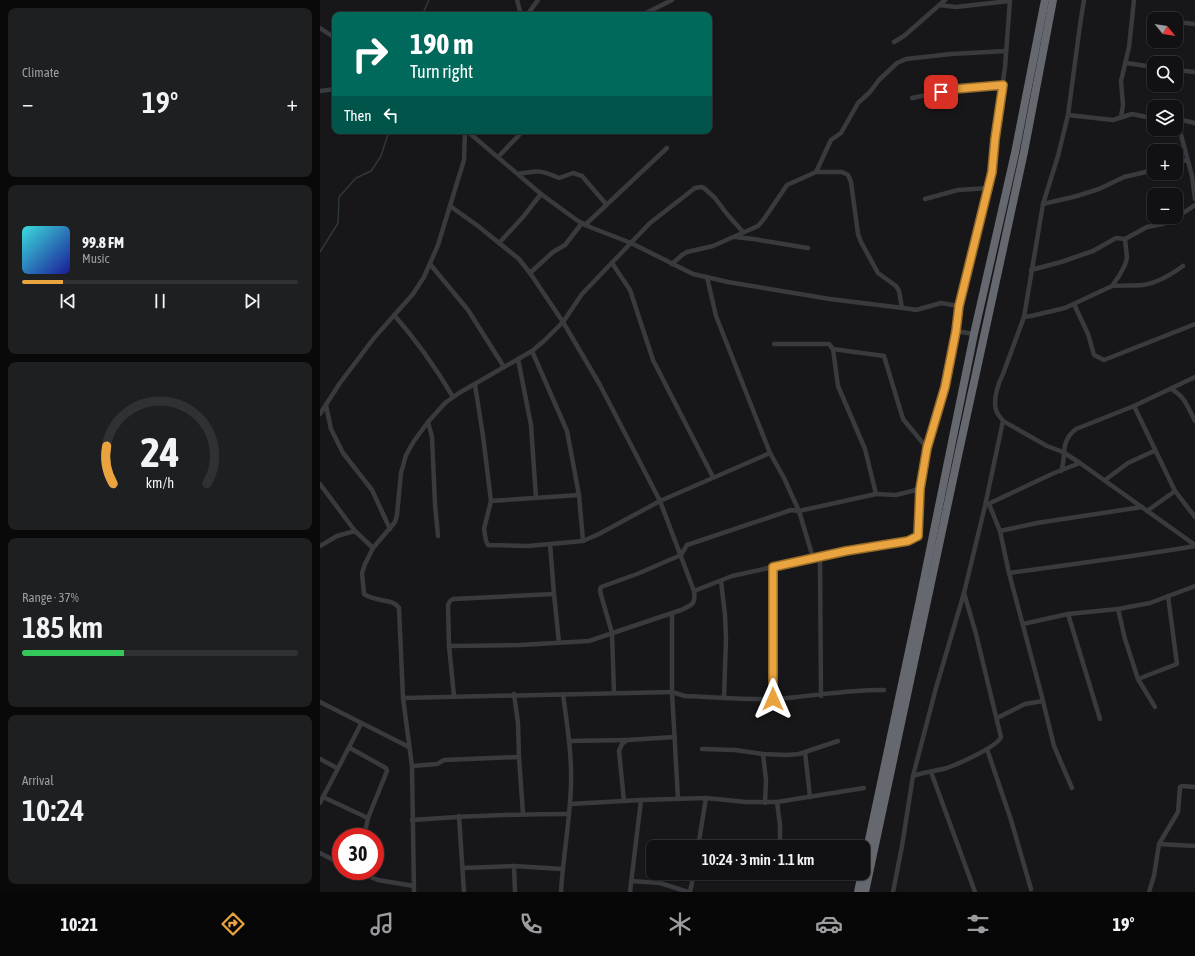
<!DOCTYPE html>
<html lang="en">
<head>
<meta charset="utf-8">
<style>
	:root { --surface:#111113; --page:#1e1f21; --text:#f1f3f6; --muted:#9c9da0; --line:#303133; --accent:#e9a43f }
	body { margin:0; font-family:"Asap Condensed",sans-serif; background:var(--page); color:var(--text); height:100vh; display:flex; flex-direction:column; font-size:15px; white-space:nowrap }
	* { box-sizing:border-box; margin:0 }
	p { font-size:13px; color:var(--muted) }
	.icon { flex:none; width:22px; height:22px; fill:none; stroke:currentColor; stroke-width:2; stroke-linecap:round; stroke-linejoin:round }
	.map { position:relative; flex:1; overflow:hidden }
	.sheet { display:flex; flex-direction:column; gap:8px; padding:8px; background:#09090a; width:320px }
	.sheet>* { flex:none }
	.top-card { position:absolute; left:12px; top:12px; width:380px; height:122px; border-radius:8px; box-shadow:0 1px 3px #0004,0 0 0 1px var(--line); background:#00695c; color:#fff; overflow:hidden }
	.needle { width:26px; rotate:120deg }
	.controls { position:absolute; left:827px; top:12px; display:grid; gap:8px }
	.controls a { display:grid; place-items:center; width:36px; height:36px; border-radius:8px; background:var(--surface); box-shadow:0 1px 3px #0004,0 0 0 1px var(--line); font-size:20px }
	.speed { position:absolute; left:12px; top:828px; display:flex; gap:8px; font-size:20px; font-weight:700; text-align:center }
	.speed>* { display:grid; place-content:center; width:52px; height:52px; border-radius:50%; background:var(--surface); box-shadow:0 1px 3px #0004,0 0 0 1px var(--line); line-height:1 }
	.speed .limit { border:6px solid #d22; background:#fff; color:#111 }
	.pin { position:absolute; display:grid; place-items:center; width:34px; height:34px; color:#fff; margin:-17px; border-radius:8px; box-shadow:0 2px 6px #0006 }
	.me { position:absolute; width:44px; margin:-22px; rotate:0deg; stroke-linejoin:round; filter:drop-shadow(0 0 3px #0008) }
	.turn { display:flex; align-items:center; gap:14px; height:84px; padding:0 12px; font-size:18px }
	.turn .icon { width:52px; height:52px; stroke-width:2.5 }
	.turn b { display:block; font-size:28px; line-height:34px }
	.then { display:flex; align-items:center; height:38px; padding:0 12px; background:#0003; gap:8px; font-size:15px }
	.big { font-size:30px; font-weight:600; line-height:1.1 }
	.sheet .card { flex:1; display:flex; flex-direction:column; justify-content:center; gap:6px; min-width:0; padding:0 14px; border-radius:8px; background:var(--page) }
	.sheet .dial { align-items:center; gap:0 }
	.dial svg { height:104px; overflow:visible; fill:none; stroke:var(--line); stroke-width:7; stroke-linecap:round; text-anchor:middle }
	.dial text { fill:var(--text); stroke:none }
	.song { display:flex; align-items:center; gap:12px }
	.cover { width:48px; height:48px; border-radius:6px; background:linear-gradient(135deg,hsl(180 70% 55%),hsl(240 70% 35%)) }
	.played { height:4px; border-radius:2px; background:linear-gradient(90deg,var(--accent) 15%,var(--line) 15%) }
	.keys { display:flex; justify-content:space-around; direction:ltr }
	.heat { display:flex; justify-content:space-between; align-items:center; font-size:22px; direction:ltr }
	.charge { height:6px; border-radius:3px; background:linear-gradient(90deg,#34c759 37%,var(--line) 0) }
	.trip { position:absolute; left:326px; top:840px; width:224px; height:40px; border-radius:8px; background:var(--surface); box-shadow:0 1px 3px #0004,0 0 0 1px var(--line); font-weight:600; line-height:40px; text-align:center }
	.dock { display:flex; height:64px; justify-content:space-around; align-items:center; background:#070708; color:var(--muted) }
	.dock .icon { width:28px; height:28px }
	.dock .active { color:var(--accent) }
	.dock b { font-size:18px; color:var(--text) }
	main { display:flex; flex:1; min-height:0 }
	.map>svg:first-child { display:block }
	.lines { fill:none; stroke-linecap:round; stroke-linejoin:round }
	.stream { stroke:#2e373d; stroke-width:1.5 }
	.minor { stroke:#383a3e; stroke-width:4.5 }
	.motorway { stroke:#65686f; stroke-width:8 }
	.route-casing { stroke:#976b29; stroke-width:10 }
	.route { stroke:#e9a43f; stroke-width:7 }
</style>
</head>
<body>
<main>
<section class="sheet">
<div class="card"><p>Climate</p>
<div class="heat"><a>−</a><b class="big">19°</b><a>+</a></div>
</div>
<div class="card">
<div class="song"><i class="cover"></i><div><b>99.8 FM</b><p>Music</p></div></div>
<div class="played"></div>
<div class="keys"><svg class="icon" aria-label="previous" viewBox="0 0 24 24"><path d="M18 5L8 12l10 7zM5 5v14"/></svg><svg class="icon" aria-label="pause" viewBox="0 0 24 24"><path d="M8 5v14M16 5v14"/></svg><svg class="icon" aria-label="next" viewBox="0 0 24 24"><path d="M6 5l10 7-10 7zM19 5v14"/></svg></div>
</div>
<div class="card dial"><svg viewBox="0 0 100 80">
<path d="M14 69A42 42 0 1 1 86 69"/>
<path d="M14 69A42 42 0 0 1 9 40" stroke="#e9a43f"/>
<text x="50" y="56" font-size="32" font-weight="700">24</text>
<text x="50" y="72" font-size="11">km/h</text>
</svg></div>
<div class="card"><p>Range · 37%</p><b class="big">185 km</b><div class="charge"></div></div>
<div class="card"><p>Arrival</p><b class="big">10:24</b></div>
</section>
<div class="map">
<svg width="875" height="892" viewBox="0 0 875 892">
	<rect width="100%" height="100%" fill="#171719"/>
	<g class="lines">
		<!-- stream -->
		<g class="stream">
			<polyline points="102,15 109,0"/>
			<polyline points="0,252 18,223 19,197 36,178 51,171 61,156 69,131"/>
		</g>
		<!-- minor -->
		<g class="minor">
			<polyline points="197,0 201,15"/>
			<polyline points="619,5 636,7 689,1"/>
			<polyline points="207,15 218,0"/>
			<polyline points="322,15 352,0"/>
			<polyline points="856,22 875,24"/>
			<polyline points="0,28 15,38"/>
			<polyline points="574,42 584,36 625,0"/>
			<polyline points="806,63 834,67"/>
			<polyline points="856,70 875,72"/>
			<polyline points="0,91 15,89"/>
			<polyline points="592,98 635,89 683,85"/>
			<polyline points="748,115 793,120 812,114 827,117 834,116"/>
			<polyline points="801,117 803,105 801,81 809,47 814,0"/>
			<polyline points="856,117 862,120 875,123"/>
			<polyline points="862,120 860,131 872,176 875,199"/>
			<polyline points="147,131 221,194 258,221 270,227 311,243 373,274 408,282 510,299 591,309 596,310 621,303 639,306"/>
			<polyline points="178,157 203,131"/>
			<polyline points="856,163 867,160"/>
			<polyline points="496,172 522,172 528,175 531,182 538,234 541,242 558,273 576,286 579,291 582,308"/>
			<path d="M198,174C217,170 221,170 239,178L253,173L262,176L286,204"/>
			<polyline points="605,199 638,190 669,188"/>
			<polyline points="723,204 757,196 779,189 804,177 834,170"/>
			<polyline points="265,225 347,148"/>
			<polyline points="415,237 433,239 488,248"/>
			<polyline points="179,243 203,217 221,194"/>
			<polyline points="292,263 310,290 333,360 393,477"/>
			<polyline points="110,264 148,310 184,367"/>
			<polyline points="352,264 362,255 367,252 393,246 438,226 444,219 467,185 496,172 511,140 521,133 538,103 550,92 559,80 577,63 586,59 631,54 686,51"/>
			<polyline points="711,270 741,262 773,251 796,238 805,239 827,227 843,224 863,213 875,205"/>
			<polyline points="210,273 233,252 245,245 262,223"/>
			<polyline points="387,277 396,316 450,453 464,478 479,511 493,558"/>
			<path d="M792,286C802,285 813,286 823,285C837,283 852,274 863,266"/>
			<polyline points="754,304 768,334 774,355 784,360 875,324"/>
			<path d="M74,315C97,341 116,368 133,397"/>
			<polyline points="704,317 711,316 745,308 792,286 799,276 805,265 807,258 805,239"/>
			<polyline points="636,331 654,334"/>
			<polyline points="454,344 509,344 513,349 564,356 583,419 607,448"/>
			<polyline points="212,351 247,431 259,495 263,541"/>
			<polyline points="198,359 211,425 216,498"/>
			<polyline points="155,385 163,436 171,501 164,529 166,541 168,545 208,546 263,541 279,534 340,501 450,453"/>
			<path d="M851,389C865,396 868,408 875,421"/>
			<polyline points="6,405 11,429 23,453 52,490 70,529"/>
			<polyline points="814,406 855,491 875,517"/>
			<polyline points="0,414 20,383 54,338 93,294 104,277 118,245 144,160 145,131"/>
			<polyline points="683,421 727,446 743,452 760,463 875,545"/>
			<polyline points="108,422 112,437 115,504 118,536"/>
			<path d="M741,471C747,456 739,442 756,429L814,406L875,377"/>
			<polyline points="785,480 808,463 834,451"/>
			<polyline points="0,484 35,531 53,548"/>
			<polyline points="556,494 576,495 600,489"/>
			<polyline points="171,501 259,495"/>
			<polyline points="669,504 680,531 689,573 721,693 734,746 752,788"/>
			<polyline points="666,505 734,473 760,463"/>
			<polyline points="827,511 855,491"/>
			<polyline points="680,531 717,523 822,507"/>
			<polyline points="230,544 234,594 239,643"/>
			<polyline points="0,546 17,536 35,531"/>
			<polyline points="500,557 501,696"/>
			<path d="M689,573C751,564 813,557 875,546"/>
			<polyline points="401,581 405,615 406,639 404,697"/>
			<polyline points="374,591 412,576 526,551 589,541 598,536 600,489 607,448 625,387 636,331 639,306 672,172 675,139 685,67 690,0"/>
			<polyline points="798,609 805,639 818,679 835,707"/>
			<polyline points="352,613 352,692 358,799"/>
			<polyline points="748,614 780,719"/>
			<polyline points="703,624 748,614 798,609 830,603 875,586"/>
			<path d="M129,646L200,645L269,641L361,610C372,605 376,604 374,591L340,501L280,385L243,322L210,273L199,259L158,226L130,206"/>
			<polyline points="818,679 857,664 848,596"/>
			<polyline points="294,693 292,633 281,595 280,590 281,587 317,574 361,555 367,545 471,510 479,511 556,494 545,449 518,386 513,349"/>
			<polyline points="194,694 198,723 199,757 203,814"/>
			<polyline points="134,696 129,646 128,605 130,601 133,599 234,594"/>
			<path d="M83,698L352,692L365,696C395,697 425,700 454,699C491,697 528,689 564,690"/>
			<polyline points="453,699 453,567"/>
			<polyline points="0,702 89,747"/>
			<polyline points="677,718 705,704 723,701"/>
			<polyline points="249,741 307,740"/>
			<polyline points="30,748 66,768 67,771 48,818 45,832"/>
			<polyline points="382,749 415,750 443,754 467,755 479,754 518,741"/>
			<polyline points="667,749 691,820 711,889"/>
			<polyline points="485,752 490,797"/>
			<polyline points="443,754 446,780 445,803"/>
			<polyline points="0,759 17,768"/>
			<polyline points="92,766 117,764 124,760 199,757"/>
			<polyline points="611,772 655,892"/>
			<path d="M593,776C604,772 616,771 627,768C638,764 677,747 681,737L656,634L644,593"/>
			<polyline points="3,797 48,818"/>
			<polyline points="304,801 299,751 302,744 307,740 355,737"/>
			<polyline points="457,802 460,825 460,847"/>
			<polyline points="0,803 41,724"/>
			<polyline points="250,804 321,800"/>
			<polyline points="139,816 144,892"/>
			<path d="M92,820C144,816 196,814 249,814"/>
			<polyline points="379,844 391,847"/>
			<polyline points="839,844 875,846"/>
			<polyline points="378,847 386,798"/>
			<polyline points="0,853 21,864"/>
			<polyline points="194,866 195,892"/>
			<polyline points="143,868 194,866 242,869"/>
			<polyline points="36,871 58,880 94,886"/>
			<polyline points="459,876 459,873"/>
			<polyline points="311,881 340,883 368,892"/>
			<path d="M94,892L92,766L83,698L79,608C73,598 54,602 44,594L42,573L45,564L53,548L75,522L77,515L81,473L86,455L94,441L108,422L125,403L139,393L212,351L225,340L243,322L262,294L330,223L375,188L381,187L384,188L395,198L407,214L423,232"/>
			<path d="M241,892C243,856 250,821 251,785C252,755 247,724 243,694"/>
			<polyline points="310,892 321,800 386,798 426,802 457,802 544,788"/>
			<polyline points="370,892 374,873"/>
			<path d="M573,892L582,846L593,776L616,688L644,593L665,506L683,421C681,418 677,414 676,410C673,400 678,383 683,374L704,317L723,204L738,156L748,115L760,25L764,0"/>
			<polyline points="829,892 834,876 839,844 858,812 860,787 862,786 875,787"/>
		</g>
		<!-- motorway -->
		<g class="motorway">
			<polyline points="543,868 599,604 654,334 695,153 725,0"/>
			<polyline points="538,892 542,873"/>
			<polyline points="545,892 638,456 704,152 733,0"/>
		</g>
	</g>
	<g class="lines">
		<!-- route casing -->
		<g class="route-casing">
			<polyline id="route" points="453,699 453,567 526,551 588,541 598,536 600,489 607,448 625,387 636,331 639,306 672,172 675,139 683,85 635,89 621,92"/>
		</g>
		<!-- route -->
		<use href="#route" class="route"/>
	</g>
</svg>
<div class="controls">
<a><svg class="needle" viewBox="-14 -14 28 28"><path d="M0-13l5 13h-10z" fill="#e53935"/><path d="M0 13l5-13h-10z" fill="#9c9da0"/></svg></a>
<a><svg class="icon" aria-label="search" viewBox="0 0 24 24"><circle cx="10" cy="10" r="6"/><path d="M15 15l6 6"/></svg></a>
<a><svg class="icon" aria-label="layers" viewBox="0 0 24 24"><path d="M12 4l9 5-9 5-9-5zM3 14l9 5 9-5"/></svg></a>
<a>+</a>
<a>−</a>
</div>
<div class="speed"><div class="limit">30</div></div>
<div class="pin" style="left:621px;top:92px;background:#d93025"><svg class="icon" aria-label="arrive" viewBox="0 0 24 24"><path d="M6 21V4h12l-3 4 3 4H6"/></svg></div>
<svg class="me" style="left:453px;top:699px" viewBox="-20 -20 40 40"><path d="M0-17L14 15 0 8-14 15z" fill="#e9a43f" stroke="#fff" stroke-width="4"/></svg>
<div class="trip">10:24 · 3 min · 1.1 km</div>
<div class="top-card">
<div class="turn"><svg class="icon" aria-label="right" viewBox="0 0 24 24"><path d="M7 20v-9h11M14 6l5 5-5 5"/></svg><div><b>190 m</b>Turn right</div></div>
<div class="then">Then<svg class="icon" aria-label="left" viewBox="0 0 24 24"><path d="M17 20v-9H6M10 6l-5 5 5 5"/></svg></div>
</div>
</div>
</main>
<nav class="dock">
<b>10:21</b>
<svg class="icon active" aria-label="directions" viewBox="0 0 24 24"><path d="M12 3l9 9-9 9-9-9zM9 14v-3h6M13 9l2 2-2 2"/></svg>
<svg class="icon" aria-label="music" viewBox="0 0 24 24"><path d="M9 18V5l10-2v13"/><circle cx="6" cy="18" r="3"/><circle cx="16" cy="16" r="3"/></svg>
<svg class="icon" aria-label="phone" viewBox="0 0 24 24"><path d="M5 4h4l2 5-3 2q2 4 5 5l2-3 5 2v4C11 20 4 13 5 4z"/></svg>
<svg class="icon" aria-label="climate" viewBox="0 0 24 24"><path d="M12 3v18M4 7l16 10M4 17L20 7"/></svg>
<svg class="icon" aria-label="car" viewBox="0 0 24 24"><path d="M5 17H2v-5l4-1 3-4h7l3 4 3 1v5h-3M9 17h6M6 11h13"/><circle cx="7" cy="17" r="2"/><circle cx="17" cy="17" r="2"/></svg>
<svg class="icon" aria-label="filters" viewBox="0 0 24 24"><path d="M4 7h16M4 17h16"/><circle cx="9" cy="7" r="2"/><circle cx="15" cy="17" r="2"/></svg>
<b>19°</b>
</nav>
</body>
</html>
